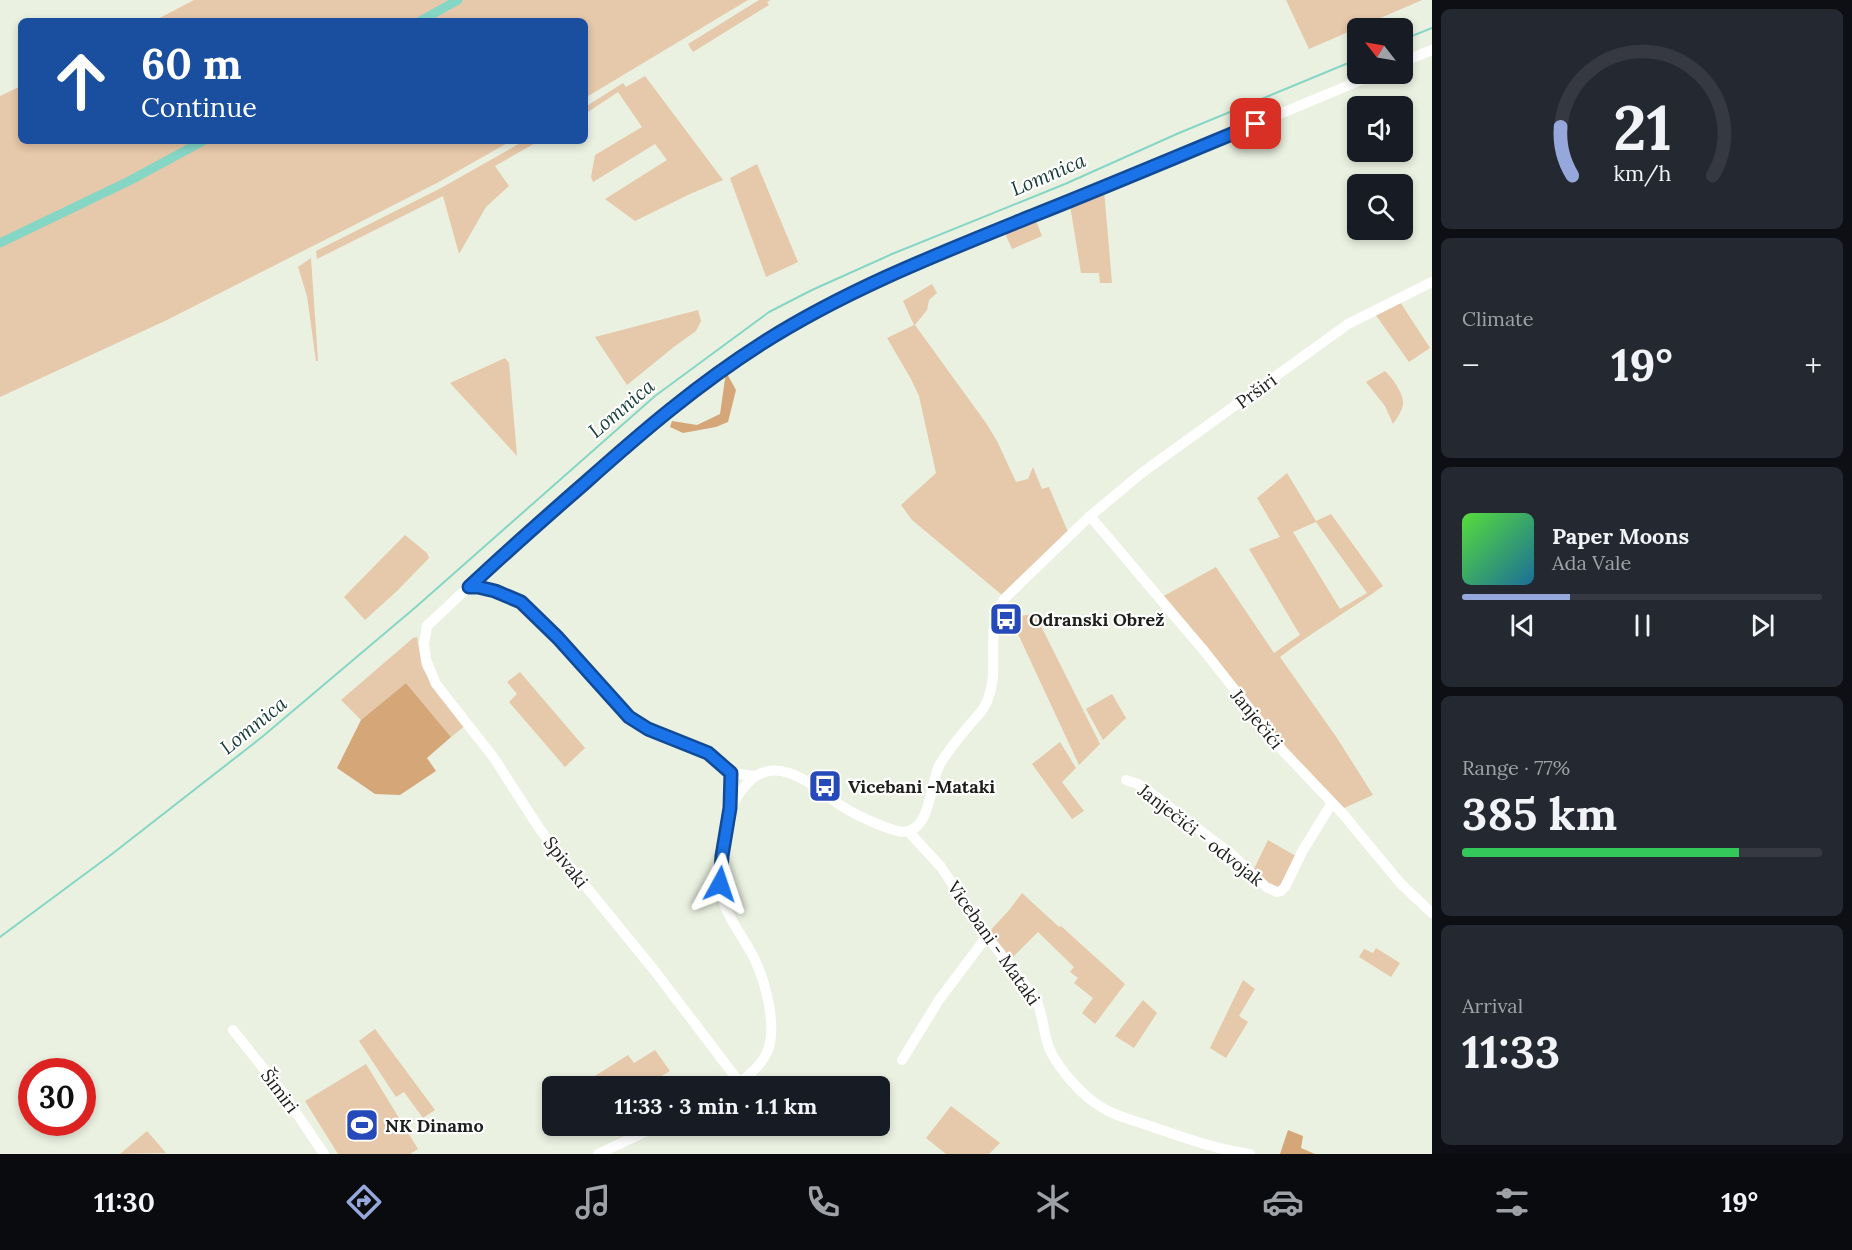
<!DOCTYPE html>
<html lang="en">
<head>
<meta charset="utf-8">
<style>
	:root { --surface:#171b24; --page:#242831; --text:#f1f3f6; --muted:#9ea1a6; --line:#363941; --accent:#96a7db }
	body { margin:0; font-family:Lora,serif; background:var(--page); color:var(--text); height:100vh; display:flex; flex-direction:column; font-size:22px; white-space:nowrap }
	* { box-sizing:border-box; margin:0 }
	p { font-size:20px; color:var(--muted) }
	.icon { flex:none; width:33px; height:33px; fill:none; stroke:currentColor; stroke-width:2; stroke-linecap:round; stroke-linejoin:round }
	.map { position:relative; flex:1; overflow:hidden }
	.details { display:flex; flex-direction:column; gap:9px; padding:9px; background:#0d0f14; width:420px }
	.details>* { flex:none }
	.top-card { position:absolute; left:18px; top:18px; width:570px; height:126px; border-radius:9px; box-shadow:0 3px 9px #0003; background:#1a4fa0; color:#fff; overflow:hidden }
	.needle { width:39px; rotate:301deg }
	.fabs { position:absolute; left:1347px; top:18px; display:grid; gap:12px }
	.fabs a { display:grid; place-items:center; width:66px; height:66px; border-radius:9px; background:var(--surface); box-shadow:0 3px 9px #0003; font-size:30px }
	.speed { position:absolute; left:18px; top:1058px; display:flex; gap:12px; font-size:30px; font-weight:700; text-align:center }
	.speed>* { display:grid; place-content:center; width:78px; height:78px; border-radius:50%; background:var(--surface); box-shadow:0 3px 9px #0003; line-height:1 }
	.speed .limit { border:9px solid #d22; background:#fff; color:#111 }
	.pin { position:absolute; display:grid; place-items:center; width:51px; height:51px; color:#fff; margin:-26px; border-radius:12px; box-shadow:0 3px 9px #0006 }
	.me { position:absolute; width:66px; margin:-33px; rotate:5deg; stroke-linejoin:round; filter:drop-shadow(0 0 4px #0008) }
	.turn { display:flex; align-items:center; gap:21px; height:126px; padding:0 24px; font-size:27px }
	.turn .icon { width:78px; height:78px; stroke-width:2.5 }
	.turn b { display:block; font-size:42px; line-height:51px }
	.big { font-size:45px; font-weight:700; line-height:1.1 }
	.details .card { flex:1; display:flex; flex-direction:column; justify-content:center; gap:9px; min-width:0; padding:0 21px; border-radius:9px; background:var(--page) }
	.details .dial { align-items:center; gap:0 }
	.dial svg { height:156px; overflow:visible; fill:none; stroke:var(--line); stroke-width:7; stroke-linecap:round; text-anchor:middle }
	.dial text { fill:var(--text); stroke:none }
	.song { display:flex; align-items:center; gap:18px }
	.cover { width:72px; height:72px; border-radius:9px; background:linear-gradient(135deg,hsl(110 70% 55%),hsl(200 70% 35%)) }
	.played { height:6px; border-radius:3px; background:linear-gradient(90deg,var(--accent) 30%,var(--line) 30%) }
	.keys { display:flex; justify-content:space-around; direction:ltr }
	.heat { display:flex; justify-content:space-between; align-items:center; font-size:33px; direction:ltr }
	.charge { height:9px; border-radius:4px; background:linear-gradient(90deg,#34c759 77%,var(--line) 0) }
	.trip { position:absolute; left:542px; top:1076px; width:348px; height:60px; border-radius:9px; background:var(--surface); box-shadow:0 3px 9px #0003; font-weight:700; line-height:60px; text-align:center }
	.menu { display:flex; height:96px; justify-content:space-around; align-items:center; background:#090b0e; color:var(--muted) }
	.menu .icon { width:42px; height:42px }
	.menu .current { color:var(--accent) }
	.menu b { font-size:27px; color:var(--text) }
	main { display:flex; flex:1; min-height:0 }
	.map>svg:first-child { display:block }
	.green { fill:#e6c8aa; fill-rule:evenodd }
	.forest { fill:#d5a678 }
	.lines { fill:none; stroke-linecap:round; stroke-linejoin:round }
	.stream { stroke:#86d6c6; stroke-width:2 }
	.canal { stroke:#86d6c6; stroke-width:9 }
	.minor { stroke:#fff; stroke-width:10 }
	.route-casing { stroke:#114b97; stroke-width:15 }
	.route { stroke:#1a73e8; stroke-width:10 }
	.labels { text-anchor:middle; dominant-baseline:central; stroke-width:4.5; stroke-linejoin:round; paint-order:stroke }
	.street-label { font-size:18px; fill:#1d1f1a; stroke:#fff }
	.poi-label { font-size:18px; font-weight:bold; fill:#1d1f1a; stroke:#fff; text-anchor:start }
	.water-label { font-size:20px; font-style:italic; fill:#1b4039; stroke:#fff }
</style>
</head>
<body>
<main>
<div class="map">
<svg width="1432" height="1154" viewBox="0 0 1432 1154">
	<rect width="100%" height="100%" fill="#ebf1e1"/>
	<!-- green -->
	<g class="green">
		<polygon points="194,0 748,0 585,98 585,21 154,21"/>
		<polygon points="759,0 771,0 767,2 769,5 693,52 688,44"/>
		<polygon points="1286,0 1422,0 1309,49"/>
		<polygon points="645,76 723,180 690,194 635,221 605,199 667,160 655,144 593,182 591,177 595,155 642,127 618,92 585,114 585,107 623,83 626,87"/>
		<polygon points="21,86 21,141 511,141 437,183 167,320 0,397 0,96"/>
		<polygon points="524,141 539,141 495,166 509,186 486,207 459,254 443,196 317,259 316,251 441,188"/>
		<polygon points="757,164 798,262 766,277 730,178"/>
		<polygon points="1104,190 1112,283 1100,283 1099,273 1081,273 1070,205"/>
		<polygon points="1035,218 1042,236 1012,249 1004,231"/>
		<polygon points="311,258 318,361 316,361 307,296 298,267"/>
		<polygon points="932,284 937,293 929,300 927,310 915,325 986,423 997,441 1016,482 1028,479 1033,467 1042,489 1049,487 1068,532 1002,595 912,520 901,505 936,473 919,396 911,379 887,338 914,325 903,301"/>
		<polygon points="1400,302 1430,348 1409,362 1375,314"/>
		<polygon points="698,310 701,321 696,331 675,346 627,385 595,337"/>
		<polygon points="505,358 509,363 517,456 450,383"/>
		<path d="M1385,371C1392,377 1402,392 1403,401C1404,409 1397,418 1393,424L1385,406L1366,382Z"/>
		<path d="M1287,473L1316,521L1331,514L1383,586C1349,611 1313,631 1280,657L1337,738L1373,795L1342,809L1287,751L1162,597L1216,567L1274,653L1300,635L1249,549L1280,537L1257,498ZM1316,522L1367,593L1340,609L1293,532Z"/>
		<polygon points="405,535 427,553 429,558 397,591 365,620 344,597"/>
		<polygon points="1035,614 1100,744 1079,765 1010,617"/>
		<polygon points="417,637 422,667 430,681 466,725 451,737 406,683 361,720 341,700 413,638"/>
		<polygon points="520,672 585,748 565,767 509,702 517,694 507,682"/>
		<polygon points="1112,694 1126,718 1103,740 1086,709"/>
		<polygon points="1060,742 1076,768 1062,782 1084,811 1072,819 1032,764"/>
		<polygon points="1268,840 1296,856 1281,886 1275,889 1253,871"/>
		<polygon points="1022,893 1059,927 1061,926 1125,984 1095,1024 1082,1013 1093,998 1074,983 1078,978 1070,972 1074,967 1038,932 1010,960 989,932 1010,909"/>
		<polygon points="1376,948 1400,963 1391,977 1359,957 1364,949 1373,953"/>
		<polygon points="1243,980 1255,989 1239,1016 1248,1022 1226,1058 1210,1048"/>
		<polygon points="1143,1000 1157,1013 1134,1048 1115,1036"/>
		<polygon points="375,1029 435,1110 423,1118 404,1092 396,1097 359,1041"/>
		<polygon points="655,1050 670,1071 645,1086 623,1086 622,1084 619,1086 579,1086 628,1055 634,1063"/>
		<polygon points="366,1064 418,1149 410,1154 338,1154 305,1101"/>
		<polygon points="951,1106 1000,1143 989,1154 946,1154 926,1138"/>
		<polygon points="147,1131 166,1153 120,1154"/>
	</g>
	<!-- forest -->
	<g class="forest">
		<polygon points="726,372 736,390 728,422 716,427 683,433 670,427 672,421 697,425 720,414"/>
		<polygon points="406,683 451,737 427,758 436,771 400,795 375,794 337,768 361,720"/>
		<polygon points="1288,1130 1303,1136 1301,1148 1315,1154 1280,1154"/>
	</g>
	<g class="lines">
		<!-- stream -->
		<g class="stream">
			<polyline points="1402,40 1432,28"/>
			<polyline points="0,937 112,854 262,737 417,606 655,396 769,312 812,290 892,254 1065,184 1179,133 1358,59"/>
		</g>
		<!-- canal -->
		<g class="canal">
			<polyline points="420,21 458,0"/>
			<polyline points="0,243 129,181 203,141"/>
		</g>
		<!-- minor -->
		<g class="minor">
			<polyline points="1402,62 1432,50"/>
			<polyline points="1090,516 1205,652 1283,751 1342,813 1401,884 1432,913"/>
			<polyline points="469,587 478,587 495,591 512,597 528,607 558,637 623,711 637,723 708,753 731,773 756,776"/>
			<polyline points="1126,780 1138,784 1147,790 1235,857 1266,887 1277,892 1281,891 1285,887 1303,850 1332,803"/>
			<polyline points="731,806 731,773"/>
			<path d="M908,831L941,867L987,936L1035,998C1045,1015 1042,1037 1052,1054C1061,1071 1082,1095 1098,1105C1112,1115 1129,1119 1144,1124C1180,1136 1213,1149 1250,1154"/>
			<polyline points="233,1030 283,1093 324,1154"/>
			<polyline points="902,1060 939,1000 987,936"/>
			<polyline points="740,1083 654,970 557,851 539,828 494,758 436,684 426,660 424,644 427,626 514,544 682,399 761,344 798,322 842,298 921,261 1063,204 1376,74"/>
			<path d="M735,1086C769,1062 776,1045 769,1005C766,989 761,972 754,958C744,938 728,919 722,897C717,877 723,855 726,835C727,826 727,816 731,808C734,800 740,792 746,785C775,750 815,787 840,805C854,814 869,821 885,827C894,830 902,834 911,830C930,823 931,783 939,766C948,750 960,736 972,722C979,714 986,707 989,696C1000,664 984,629 1004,599L1090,516L1143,472L1348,324L1432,282"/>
			<polyline points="598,1154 660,1125"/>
		</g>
	</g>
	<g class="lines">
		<!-- route casing -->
		<g class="route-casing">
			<path id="route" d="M720,884L722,856L730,808L731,773L708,753L648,729L629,717L558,638L521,602L495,591L478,587H469C507,551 547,516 586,482C642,432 698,384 761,344C847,289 943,252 1037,214C1110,185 1183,154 1256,124"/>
		</g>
		<!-- route -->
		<use href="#route" class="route"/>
	</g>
	<!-- icons -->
	<defs>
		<g id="bus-square" transform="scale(1.725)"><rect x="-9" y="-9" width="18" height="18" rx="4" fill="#264ab9" stroke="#fff"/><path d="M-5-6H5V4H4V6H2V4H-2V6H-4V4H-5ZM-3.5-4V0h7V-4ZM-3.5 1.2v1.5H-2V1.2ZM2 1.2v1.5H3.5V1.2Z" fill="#fff"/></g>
		<g id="stadium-square" transform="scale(1.725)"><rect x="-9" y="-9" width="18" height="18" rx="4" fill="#264ab9" stroke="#fff"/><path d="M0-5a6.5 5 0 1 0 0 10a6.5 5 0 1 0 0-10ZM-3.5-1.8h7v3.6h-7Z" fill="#fff"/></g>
	</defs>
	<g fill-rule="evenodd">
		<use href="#bus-square" x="1006" y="619"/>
		<use href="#bus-square" x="825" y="786"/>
		<use href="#stadium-square" x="362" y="1125"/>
	</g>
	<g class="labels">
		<!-- street labels -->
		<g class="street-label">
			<text transform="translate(1256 391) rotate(-36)">Prširi</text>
			<text transform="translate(1257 719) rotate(51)">Janječići</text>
			<text transform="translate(1201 835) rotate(38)">Janječići - odvojak</text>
			<text transform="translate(566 862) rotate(52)">Spivaki</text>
			<text transform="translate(994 943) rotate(55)">Vicebani - Mataki</text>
			<text transform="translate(280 1091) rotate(53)">Šimiri</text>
		</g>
		<!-- poi labels -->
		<g class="poi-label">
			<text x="1029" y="619">Odranski Obrež</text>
			<text x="848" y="786">Vicebani -Mataki</text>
			<text x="385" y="1125">NK Dinamo</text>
		</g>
		<!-- water labels -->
		<g class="water-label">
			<text transform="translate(1048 174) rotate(-23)">Lomnica</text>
			<text transform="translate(621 408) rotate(-40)">Lomnica</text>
			<text transform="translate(253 725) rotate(-39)">Lomnica</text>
		</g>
	</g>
</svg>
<div class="fabs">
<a><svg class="needle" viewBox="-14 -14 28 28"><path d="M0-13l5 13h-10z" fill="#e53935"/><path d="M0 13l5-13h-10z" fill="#9ea1a6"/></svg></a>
<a><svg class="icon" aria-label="sound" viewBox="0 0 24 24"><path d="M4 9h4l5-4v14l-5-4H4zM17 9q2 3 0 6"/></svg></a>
<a><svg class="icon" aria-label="search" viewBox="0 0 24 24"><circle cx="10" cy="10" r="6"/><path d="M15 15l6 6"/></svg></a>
</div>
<div class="speed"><div class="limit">30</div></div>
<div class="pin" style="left:1256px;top:124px;background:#d93025"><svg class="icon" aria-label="arrive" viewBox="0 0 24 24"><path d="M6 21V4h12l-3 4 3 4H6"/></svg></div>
<svg class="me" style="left:720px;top:884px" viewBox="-20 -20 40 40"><path d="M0-17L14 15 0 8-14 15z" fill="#1a73e8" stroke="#fff" stroke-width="4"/></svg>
<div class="trip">11:33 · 3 min · 1.1 km</div>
<div class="top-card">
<div class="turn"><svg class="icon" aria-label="ahead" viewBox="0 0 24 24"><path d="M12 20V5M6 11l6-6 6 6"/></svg><div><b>60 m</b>Continue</div></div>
</div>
</div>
<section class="details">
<div class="card dial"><svg viewBox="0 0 100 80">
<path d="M14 69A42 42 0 1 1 86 69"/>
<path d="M14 69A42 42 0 0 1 8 44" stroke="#96a7db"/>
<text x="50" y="56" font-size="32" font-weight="700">21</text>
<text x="50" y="72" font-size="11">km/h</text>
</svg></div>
<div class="card"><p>Climate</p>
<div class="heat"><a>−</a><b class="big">19°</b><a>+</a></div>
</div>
<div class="card">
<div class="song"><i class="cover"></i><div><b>Paper Moons</b><p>Ada Vale</p></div></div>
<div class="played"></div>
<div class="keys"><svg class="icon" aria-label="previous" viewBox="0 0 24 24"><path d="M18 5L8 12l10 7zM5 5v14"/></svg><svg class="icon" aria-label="pause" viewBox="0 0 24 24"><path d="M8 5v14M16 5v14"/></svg><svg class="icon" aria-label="next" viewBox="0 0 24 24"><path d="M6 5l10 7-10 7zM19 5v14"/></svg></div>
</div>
<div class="card"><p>Range · 77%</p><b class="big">385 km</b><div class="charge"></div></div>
<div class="card"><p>Arrival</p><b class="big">11:33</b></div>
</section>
</main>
<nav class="menu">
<b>11:30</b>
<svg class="icon current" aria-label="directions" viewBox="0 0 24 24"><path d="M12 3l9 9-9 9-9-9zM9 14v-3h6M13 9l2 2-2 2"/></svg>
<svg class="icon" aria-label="music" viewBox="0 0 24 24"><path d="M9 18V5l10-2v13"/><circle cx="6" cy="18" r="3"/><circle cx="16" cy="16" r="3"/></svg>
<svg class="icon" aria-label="phone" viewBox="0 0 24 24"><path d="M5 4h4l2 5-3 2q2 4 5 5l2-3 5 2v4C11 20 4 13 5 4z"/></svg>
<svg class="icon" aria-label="climate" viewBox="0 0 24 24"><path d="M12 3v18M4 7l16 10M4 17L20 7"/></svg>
<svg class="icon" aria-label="car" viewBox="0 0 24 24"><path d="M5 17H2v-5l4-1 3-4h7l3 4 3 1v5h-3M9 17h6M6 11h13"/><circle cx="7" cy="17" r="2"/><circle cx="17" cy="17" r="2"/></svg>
<svg class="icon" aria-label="filters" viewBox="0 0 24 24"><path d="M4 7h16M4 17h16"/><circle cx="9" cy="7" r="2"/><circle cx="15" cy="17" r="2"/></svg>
<b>19°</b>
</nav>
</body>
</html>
